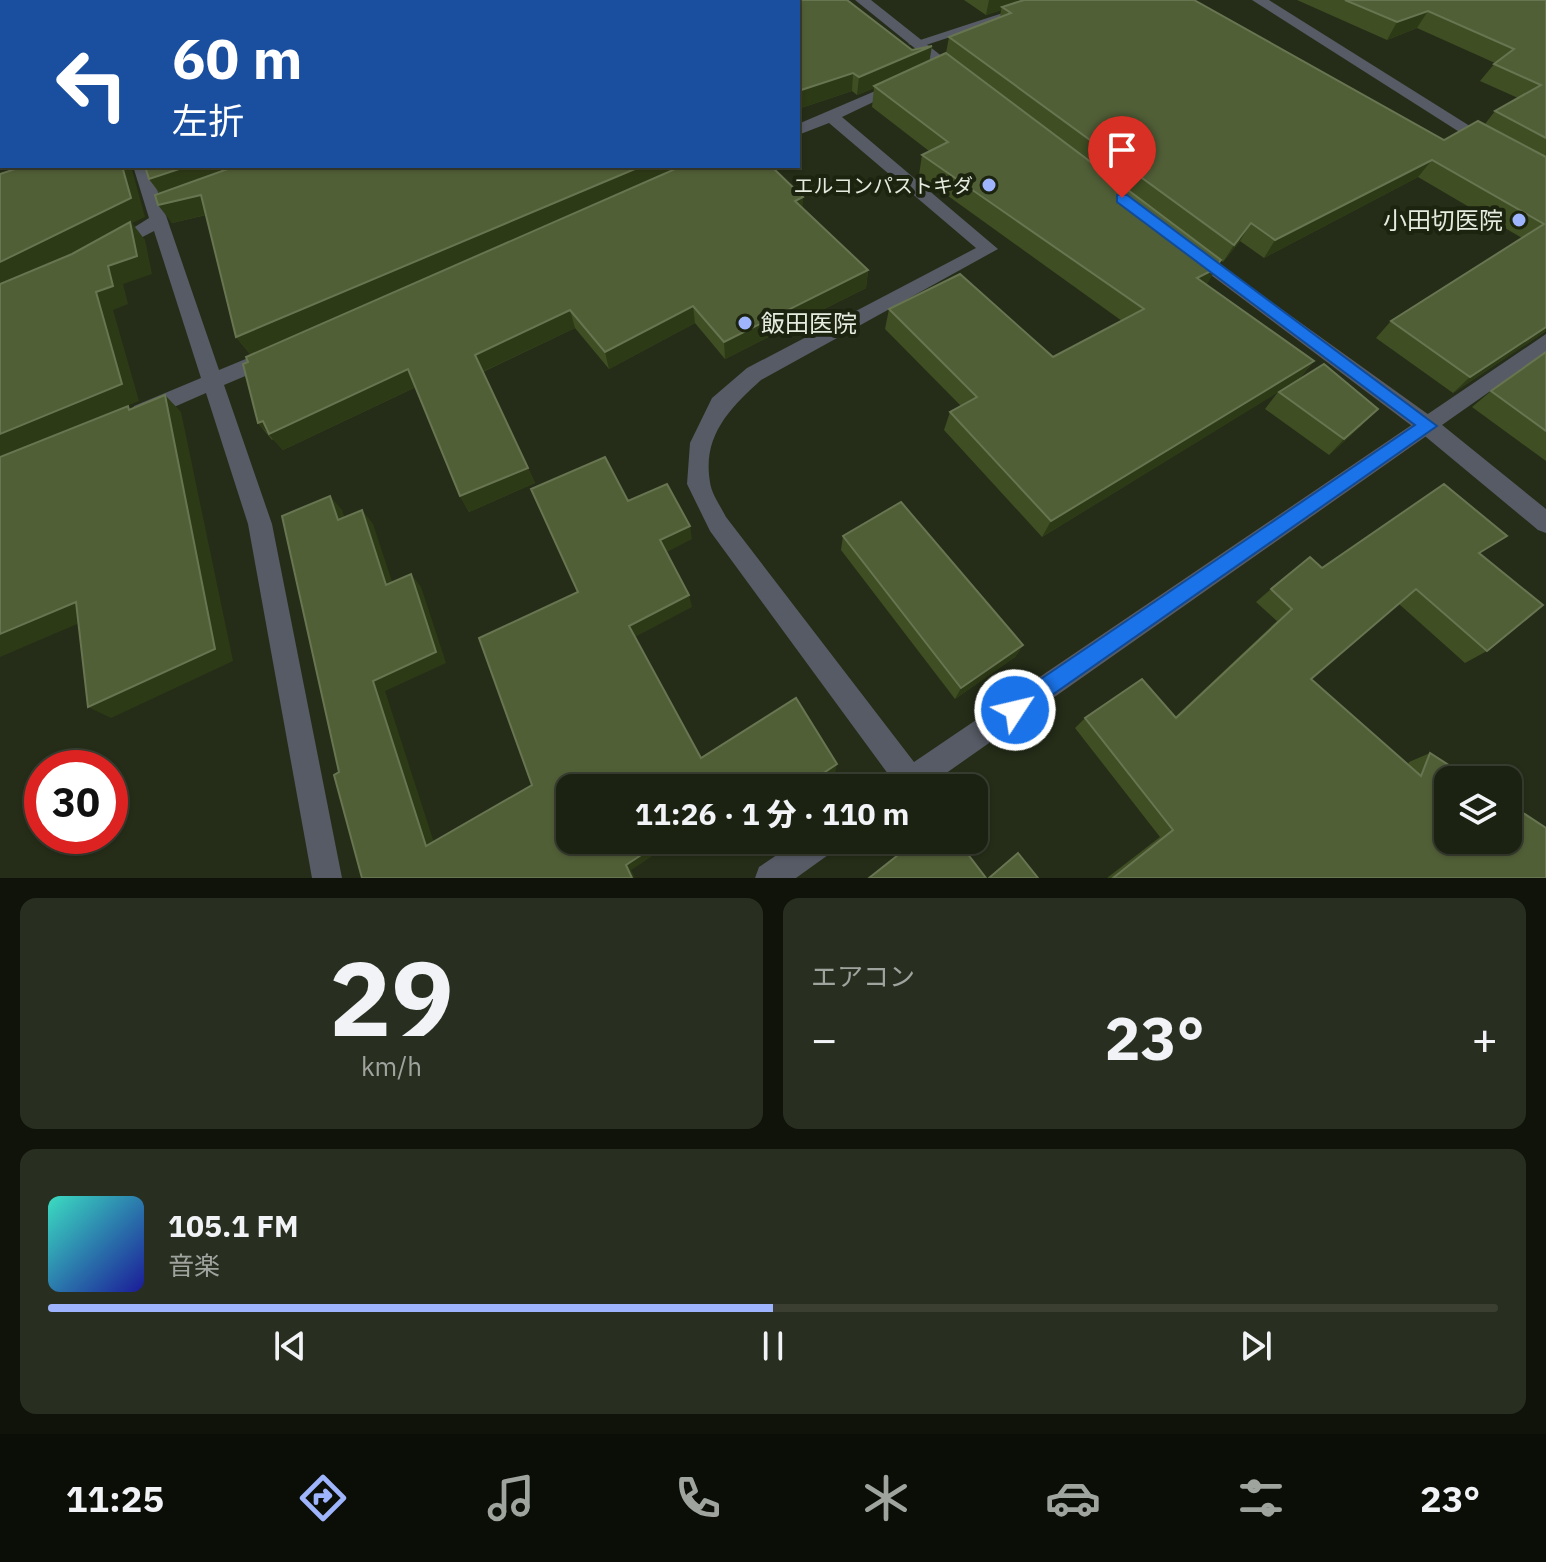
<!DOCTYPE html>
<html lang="ja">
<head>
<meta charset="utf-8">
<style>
	:root { --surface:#1c2212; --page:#292f20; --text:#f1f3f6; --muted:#a0a49f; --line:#3a3f32; --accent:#9eb4fd }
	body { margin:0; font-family:"IBM Plex Sans","Noto Sans JP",sans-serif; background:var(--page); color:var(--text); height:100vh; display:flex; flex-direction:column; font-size:30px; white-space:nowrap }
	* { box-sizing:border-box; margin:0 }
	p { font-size:26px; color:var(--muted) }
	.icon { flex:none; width:44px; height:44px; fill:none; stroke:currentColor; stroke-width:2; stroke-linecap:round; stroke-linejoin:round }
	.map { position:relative; height:878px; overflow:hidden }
	.drawer { display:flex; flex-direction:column; gap:20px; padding:20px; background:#0f130a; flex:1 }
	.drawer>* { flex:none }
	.banner { position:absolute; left:0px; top:0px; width:800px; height:168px; box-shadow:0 2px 6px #0004,0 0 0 2px var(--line); background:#1a4fa0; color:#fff; overflow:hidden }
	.buttons { position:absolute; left:1434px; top:766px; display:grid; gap:16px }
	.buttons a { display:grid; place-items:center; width:88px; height:88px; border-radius:16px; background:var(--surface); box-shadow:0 2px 6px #0004,0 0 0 2px var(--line); font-size:40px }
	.speed { position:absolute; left:24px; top:750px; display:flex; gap:16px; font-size:40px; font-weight:700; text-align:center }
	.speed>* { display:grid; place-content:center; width:104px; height:104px; border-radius:50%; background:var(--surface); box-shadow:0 2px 6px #0004,0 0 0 2px var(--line); line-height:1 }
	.speed .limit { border:12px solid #d22; background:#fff; color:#111 }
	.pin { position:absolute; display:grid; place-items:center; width:68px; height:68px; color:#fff; margin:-82px -34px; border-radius:50% 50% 50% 0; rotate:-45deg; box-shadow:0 0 8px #0007 }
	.pin .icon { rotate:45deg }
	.me { position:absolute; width:88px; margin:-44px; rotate:55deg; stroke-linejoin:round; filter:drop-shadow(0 0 6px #0008) }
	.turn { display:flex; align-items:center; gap:28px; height:168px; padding:0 40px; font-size:36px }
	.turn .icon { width:104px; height:104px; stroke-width:2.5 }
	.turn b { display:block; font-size:56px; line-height:68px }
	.big { font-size:60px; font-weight:800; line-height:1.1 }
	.drawer .tile { flex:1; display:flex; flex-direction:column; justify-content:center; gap:12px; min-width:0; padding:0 28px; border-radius:16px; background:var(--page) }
	.drawer .dial { align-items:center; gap:0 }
	.dial b { font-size:104px; line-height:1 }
	.song { display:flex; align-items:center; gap:24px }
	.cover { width:96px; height:96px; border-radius:12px; background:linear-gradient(135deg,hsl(170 70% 55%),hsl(240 70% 35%)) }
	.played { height:8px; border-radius:4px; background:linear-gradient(90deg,var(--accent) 50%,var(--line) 50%) }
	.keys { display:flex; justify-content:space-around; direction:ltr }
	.heat { display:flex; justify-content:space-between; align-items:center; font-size:44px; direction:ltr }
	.drawer .tiles { flex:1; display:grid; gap:20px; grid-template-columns:1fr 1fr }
	.tile:last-child { grid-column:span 2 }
	.trip { position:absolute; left:556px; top:774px; width:432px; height:80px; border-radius:16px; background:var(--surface); box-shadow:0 2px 6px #0004,0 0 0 2px var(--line); font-weight:800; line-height:80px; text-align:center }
	.tabs { display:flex; height:128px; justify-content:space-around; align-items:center; background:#0b0e07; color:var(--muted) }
	.tabs .icon { width:56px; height:56px }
	.tabs .active { color:var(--accent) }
	.tabs b { font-size:36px; color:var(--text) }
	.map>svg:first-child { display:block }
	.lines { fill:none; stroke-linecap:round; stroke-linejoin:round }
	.minor { fill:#575b65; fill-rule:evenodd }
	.tertiary { fill:#575b65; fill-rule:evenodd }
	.wall { fill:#3f4e23 }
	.shaded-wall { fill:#2d3a16 }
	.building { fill:#515f37; stroke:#687551; stroke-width:2 }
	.route { fill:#1a73e8; stroke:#114b97; stroke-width:2 }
	.poi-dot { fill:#9eb4fd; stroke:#1c230f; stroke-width:3 }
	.labels { text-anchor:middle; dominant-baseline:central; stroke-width:8; stroke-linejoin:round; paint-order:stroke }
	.far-poi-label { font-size:20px; fill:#e5ebde; stroke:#1c230f; text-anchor:end }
	.poi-label { font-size:24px; fill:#e5ebde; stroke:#1c230f; text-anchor:end }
</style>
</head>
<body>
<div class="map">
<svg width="1546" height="878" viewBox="0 0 1546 878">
	<rect width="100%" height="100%" fill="#252d18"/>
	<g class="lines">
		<!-- minor -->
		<g class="minor">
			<polygon points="1042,0 1063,0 920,47 908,44"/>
			<polygon points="1252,0 1269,0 1497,143 1489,148 1483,147"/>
			<path d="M894,83L907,86L842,117L998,249L761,380C730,408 702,436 710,482C711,493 721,507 726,517L914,762L1546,334V352L925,788H887L891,778L710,531L687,484L690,443L712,398L747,368L976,248L829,123L798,135V124Z"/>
			<polygon points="133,166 149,166 219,370 272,348 282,356 279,362 224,385 272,524 342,878 312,878 248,524 206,393 142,421 134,418 131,412 134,406 201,378 154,231 112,253 103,247 149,218"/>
			<polygon points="799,840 840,840 835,850 796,878 755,878 759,867"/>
		</g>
		<!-- tertiary -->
		<g class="tertiary">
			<polygon points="309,0 330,0 308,2"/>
			<polygon points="855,0 871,0 963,73 963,79 953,79"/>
			<polygon points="2,64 2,74 0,75 0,65"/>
			<polygon points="1194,246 1436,420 1546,509 1546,533 1538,530 1420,432 1187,257 1187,247"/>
		</g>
	</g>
	<!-- wall -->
	<g class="wall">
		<polygon points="380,0 847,0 912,50 930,60 946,53 949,37 1000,18 1001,10 986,15 964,0 1194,0 1444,140 1485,124 1495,111 1518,98 1480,81 1495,63 1417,28 1387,40 1297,0 1546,0 1546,331 1453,393 1376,338 1391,321 1522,238 1418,177 1264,258 1240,241 1223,262 1221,260 1206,285 1314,361 1299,379 1362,425 1329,455 1265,409 1278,392 1042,537 944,430 950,412 961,406 885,329 889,309 1053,357 1122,321 919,175 922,155 929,151 872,107 874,88 857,95 852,91 798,109 798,2 381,2"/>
		<polygon points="149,179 803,197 802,207 868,270 866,288 725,359 695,323 609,369 575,328 483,372 535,483 469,512 460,496 416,387 283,450 273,439 272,440 258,423 368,304 250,354 236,337 206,215 172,223 160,194"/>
		<polygon points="1546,352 1546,461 1472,407 1491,391"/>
		<polygon points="843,536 1023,645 1015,657 955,699 841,550"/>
		<polygon points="1480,554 1487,651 1465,663 1399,604 1311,679 1408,765 1409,762 1430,753 1546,878 1107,878 1160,837 1075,728 1085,718 1175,717 1277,621 1256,602 1271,589 1322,568"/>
	</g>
	<!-- shaded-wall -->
	<g class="shaded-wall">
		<polygon points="116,0 186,0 177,2 108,2"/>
		<polygon points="989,0 1032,0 1002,7 1001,10 986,15"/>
		<polygon points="1428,11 1417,28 1387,40 1397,22"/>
		<polygon points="2,27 2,45 0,45 0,28"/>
		<polygon points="932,46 929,64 874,86 874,88 857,95 859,77"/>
		<polygon points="853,73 852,91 798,109 798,91"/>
		<polygon points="1432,160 1418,177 1264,258 1275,240"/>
		<polygon points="122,166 131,166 145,217 132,223 145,240 152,274 123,284 128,304 113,310 139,401 0,459 0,262"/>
		<polygon points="188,166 254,166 163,197 149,179"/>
		<polygon points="642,166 687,166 250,354 236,337"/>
		<polygon points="201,195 213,213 172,223 158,205"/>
		<polygon points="803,197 802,216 795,201"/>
		<polygon points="1251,223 1240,241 1223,262 1234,245"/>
		<polygon points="1221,260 1209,281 1202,290 1197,278"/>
		<polygon points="868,270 866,288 725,359 724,342"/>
		<polygon points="693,306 695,323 609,369 605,352"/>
		<polygon points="570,310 575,328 482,372 475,355"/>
		<polygon points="1546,327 1546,331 1453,393 1470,377"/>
		<polygon points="1314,361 1298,380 1042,537 1051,521"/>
		<polygon points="408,369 418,386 283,450 258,423"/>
		<polygon points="165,395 181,412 233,661 111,718 88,707"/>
		<polygon points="1378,409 1362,425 1329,455 1344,439"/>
		<polygon points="528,468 535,483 469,512 460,496"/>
		<polygon points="330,496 342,510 350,533 338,520"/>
		<polygon points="362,510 373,524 397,597 386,585"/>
		<polygon points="690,526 692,539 663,554 660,540"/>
		<polygon points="411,574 421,587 446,663 385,691 437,852 426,846 373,681"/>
		<polygon points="689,595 692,607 633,638 629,626"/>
		<polygon points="76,602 98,615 0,657 0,634"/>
		<polygon points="1023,645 1015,657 955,699 961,688"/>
		<polygon points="837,764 835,773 812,788 801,788"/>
		<polygon points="664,840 677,840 631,870 635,878 632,878 626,865"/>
	</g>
	<!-- building -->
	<g class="building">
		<polygon points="0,0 116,0 108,2 2,2 2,27 0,28"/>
		<polygon points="382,0 847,0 912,50 932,46 859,77 853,73 798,91 798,2 383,2"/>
		<polygon points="1024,0 1194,0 1444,140 1478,121 1546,157 1546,327 1470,377 1391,321 1544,224 1432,160 1275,240 1251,223 1234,245 949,37 1011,13 1002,7"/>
		<polygon points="1345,0 1546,0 1546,138 1495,111 1541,85 1494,64 1514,49 1428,11 1397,22"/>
		<polygon points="946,53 1221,260 1213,270 1197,278 1314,361 1051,521 950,412 977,397 889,309 960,274 1053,357 1144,309 922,155 948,142 874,86"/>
		<polygon points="24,166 122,166 131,198 0,262 0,174"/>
		<polygon points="145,166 188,166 149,179"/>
		<polygon points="236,166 642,166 236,337 201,195 158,205 155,195"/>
		<polygon points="682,166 771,166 803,197 795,201 868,270 724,342 693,306 605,352 570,310 475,355 528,468 460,496 408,369 269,434 263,421 258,423 243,364 248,362 246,357"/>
		<polygon points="130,222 137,256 108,266 113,286 96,292 122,384 0,434 0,284 72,254"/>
		<polygon points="1546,352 1546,431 1491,391"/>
		<polygon points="1324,364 1378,409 1344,439 1279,392"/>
		<polygon points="165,395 215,649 88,707 76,602 0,634 0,457 128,406 129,410"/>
		<polygon points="605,457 628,501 667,484 690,526 660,540 689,595 629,626 701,758 796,698 837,764 801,788 746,788 745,786 742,788 570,788 570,840 664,840 626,865 632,878 362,878 334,775 339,772 282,516 330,496 338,520 362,510 386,585 411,574 436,652 373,681 426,846 532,785 479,638 578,592 531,489"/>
		<polygon points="1444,484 1507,536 1479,553 1543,605 1487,651 1416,589 1311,679 1421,776 1430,753 1472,780 1448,780 1448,840 1508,840 1508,803 1546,828 1546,878 1113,878 1173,830 1085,718 1142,679 1176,718 1292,609 1271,589 1310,557 1322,568"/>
		<polygon points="901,502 1023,645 961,688 843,536"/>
		<polygon points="917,840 957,840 986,878 869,878"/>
		<polygon points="1018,853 1038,878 989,878"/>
	</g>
	<!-- route -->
	<polygon class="route" points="1117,195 1127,195 1437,426 1015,721 1007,718 1003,710 1007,702 1415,425 1117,202"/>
	<!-- markers -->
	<g class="poi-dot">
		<circle cx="989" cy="185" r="8"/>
		<circle cx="1519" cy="220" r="8"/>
		<circle cx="745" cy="323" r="8"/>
	</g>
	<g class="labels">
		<!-- far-poi labels -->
		<g class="far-poi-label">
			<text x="973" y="185">エルコンパストキダ</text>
		</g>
		<!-- poi labels -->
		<g class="poi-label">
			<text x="1503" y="220">小田切医院</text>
			<text x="761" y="323" text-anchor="start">飯田医院</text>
		</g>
	</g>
</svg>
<div class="buttons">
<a><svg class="icon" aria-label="layers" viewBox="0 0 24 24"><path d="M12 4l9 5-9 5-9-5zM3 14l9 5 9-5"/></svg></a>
</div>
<div class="speed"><div class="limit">30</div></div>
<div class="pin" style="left:1122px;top:198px;background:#d93025"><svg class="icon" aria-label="arrive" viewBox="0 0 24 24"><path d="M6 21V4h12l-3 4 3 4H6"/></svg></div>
<svg class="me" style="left:1015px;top:710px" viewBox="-20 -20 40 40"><circle r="17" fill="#1a73e8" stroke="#fff" stroke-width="3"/><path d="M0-11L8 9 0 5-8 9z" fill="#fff"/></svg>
<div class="trip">11:26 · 1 分 · 110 m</div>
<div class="banner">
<div class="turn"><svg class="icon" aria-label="left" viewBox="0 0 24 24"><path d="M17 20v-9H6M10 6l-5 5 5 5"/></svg><div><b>60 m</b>左折</div></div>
</div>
</div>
<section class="drawer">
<div class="tiles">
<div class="tile dial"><b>29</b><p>km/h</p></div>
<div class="tile"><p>エアコン</p>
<div class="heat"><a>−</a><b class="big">23°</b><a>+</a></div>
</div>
<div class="tile">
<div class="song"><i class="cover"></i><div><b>105.1 FM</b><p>音楽</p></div></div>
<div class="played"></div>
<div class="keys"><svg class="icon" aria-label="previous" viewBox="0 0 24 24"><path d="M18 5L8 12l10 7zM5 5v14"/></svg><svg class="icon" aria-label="pause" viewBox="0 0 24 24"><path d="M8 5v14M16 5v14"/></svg><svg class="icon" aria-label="next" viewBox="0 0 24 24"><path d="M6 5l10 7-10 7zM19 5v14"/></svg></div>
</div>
</div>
</section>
<nav class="tabs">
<b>11:25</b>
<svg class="icon active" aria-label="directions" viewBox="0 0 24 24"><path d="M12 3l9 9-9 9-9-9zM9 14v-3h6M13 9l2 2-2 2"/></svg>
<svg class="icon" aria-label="music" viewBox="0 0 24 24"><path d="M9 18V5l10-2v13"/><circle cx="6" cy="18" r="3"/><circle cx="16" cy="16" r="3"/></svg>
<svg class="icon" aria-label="phone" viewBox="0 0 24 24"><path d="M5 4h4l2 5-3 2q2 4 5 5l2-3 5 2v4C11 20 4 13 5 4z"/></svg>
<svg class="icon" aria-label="climate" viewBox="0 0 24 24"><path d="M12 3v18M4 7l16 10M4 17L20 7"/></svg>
<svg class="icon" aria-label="car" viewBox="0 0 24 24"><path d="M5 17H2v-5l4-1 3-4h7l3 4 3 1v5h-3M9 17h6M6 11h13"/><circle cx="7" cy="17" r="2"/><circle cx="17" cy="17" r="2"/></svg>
<svg class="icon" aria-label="filters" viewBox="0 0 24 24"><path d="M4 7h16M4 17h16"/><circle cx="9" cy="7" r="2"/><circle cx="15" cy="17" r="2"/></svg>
<b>23°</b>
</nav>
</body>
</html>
